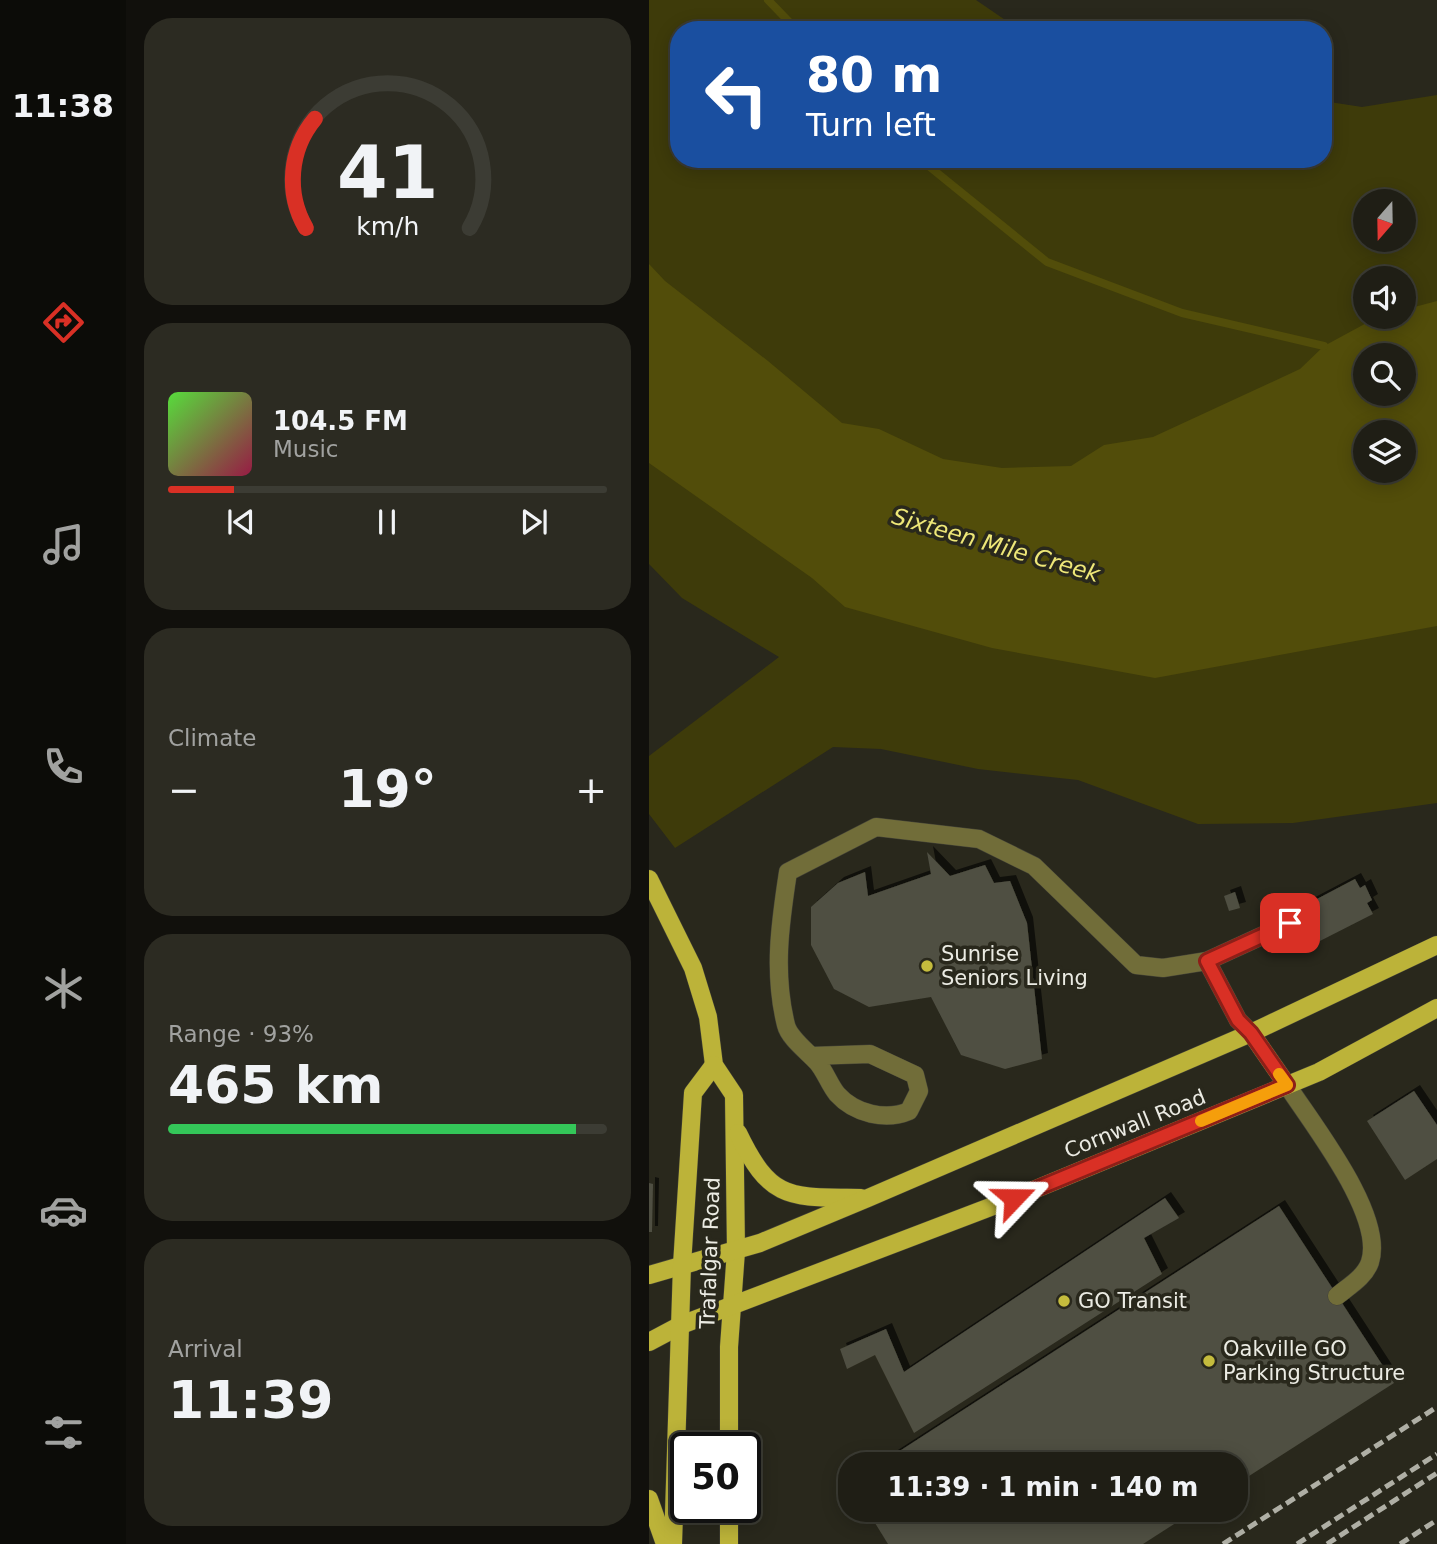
<!DOCTYPE html>
<html lang="en">
<head>
<meta charset="utf-8">
<style>
	:root { --surface:#1f1e15; --page:#2c2b22; --text:#f1f3f6; --muted:#a1a2a0; --line:#3c3c34; --accent:#d93025 }
	body { margin:0; font-family:"DejaVu Sans",sans-serif; background:var(--page); color:var(--text); height:100vh; display:flex; flex-direction:column; font-size:26px; white-space:nowrap }
	* { box-sizing:border-box; margin:0 }
	p { font-size:23px; color:var(--muted) }
	.icon { flex:none; width:38px; height:38px; fill:none; stroke:currentColor; stroke-width:2; stroke-linecap:round; stroke-linejoin:round }
	.map { position:relative; flex:1; overflow:hidden }
	.panel { display:flex; flex-direction:column; gap:18px; padding:18px; background:#11100c; width:523px }
	.panel>* { flex:none }
	.top-card { position:absolute; left:21px; top:21px; width:662px; height:147px; border-radius:28px; box-shadow:0 4px 18px #0003,0 0 0 2px var(--line); background:#1a4fa0; color:#fff; overflow:hidden }
	.needle { width:46px; rotate:200deg }
	.controls { position:absolute; left:704px; top:189px; display:grid; gap:14px }
	.controls a { display:grid; place-items:center; width:63px; height:63px; border-radius:50%; background:var(--surface); box-shadow:0 4px 18px #0003,0 0 0 2px var(--line); font-size:35px }
	.speed { position:absolute; left:21px; top:1432px; display:flex; gap:14px; font-size:35px; font-weight:700; text-align:center }
	.speed>* { display:grid; place-content:center; width:91px; height:91px; border-radius:50%; background:var(--surface); box-shadow:0 4px 18px #0003,0 0 0 2px var(--line); line-height:1 }
	.speed .limit { border:4px solid #111; border-radius:10px; background:#fff; color:#111 }
	.pin { position:absolute; display:grid; place-items:center; width:60px; height:60px; color:#fff; margin:-30px; border-radius:14px; box-shadow:0 4px 10px #0006 }
	.me { position:absolute; width:77px; margin:-38px; rotate:67deg; stroke-linejoin:round; filter:drop-shadow(0 0 5px #0008) }
	.turn { display:flex; align-items:center; gap:24px; height:147px; padding:0 21px; font-size:32px }
	.turn .icon { width:91px; height:91px; stroke-width:2.5 }
	.turn b { display:block; font-size:49px; line-height:60px }
	.big { font-size:52px; font-weight:700; line-height:1.1 }
	.panel .tile { flex:1; display:flex; flex-direction:column; justify-content:center; gap:10px; min-width:0; padding:0 24px; border-radius:28px; background:var(--page) }
	.panel .dial { align-items:center; gap:0 }
	.dial svg { height:182px; overflow:visible; fill:none; stroke:var(--line); stroke-width:7; stroke-linecap:round; text-anchor:middle }
	.dial text { fill:var(--text); stroke:none }
	.song { display:flex; align-items:center; gap:21px }
	.cover { width:84px; height:84px; border-radius:10px; background:linear-gradient(135deg,hsl(110 70% 55%),hsl(340 70% 35%)) }
	.played { height:7px; border-radius:4px; background:linear-gradient(90deg,var(--accent) 15%,var(--line) 15%) }
	.keys { display:flex; justify-content:space-around; direction:ltr }
	.heat { display:flex; justify-content:space-between; align-items:center; font-size:38px; direction:ltr }
	.charge { height:10px; border-radius:5px; background:linear-gradient(90deg,#34c759 93%,var(--line) 0) }
	.trip { position:absolute; left:189px; top:1452px; width:410px; height:70px; border-radius:28px; background:var(--surface); box-shadow:0 4px 18px #0003,0 0 0 2px var(--line); font-weight:700; line-height:70px; text-align:center }
	main { display:flex; flex:1; min-height:0 }
	.menu { display:flex; flex-direction:column; width:126px; justify-content:space-around; align-items:center; background:#0c0c08; color:var(--muted) }
	.menu .icon { width:49px; height:49px }
	.menu .active { color:var(--accent) }
	.menu b { font-size:32px; color:var(--text) }
	.map>svg:first-child { display:block }
	.green { fill:#3e3b0a; fill-rule:evenodd }
	.water { fill:#524d0a; fill-rule:evenodd }
	.lines { fill:none; stroke-linecap:round; stroke-linejoin:round }
	.stream { stroke:#524d0a; stroke-width:8 }
	.building { fill:#4f4f42; filter:url(#shadow) }
	.minor-casing { stroke:#444338; stroke-width:19 }
	.major-casing { stroke:#444338; stroke-width:19 }
	.minor { stroke:#716d39; stroke-width:18 }
	.major { stroke:#bcb339; stroke-width:18 }
	.rail { stroke:#afafa5; stroke-width:5; stroke-dasharray:10 5; stroke-linecap:butt }
	.route-casing { stroke:#8d1f18; stroke-width:18 }
	.route { stroke:#d93025; stroke-width:12 }
	.slow { stroke:#f59e0b; stroke-width:12 }
	.poi-dot { fill:#c5bc3d; stroke:#29281c; stroke-width:2.5 }
	.labels { text-anchor:middle; dominant-baseline:central; stroke-width:7; stroke-linejoin:round; paint-order:stroke }
	.poi-label { font-size:21px; fill:#ebebe3; stroke:#29281c; text-anchor:start }
	.street-label { font-size:21px; fill:#ebebe3; stroke:#29281c }
	.water-label { font-size:23px; font-style:italic; fill:#eee778; stroke:#29281c }
</style>
</head>
<body>
<main>
<nav class="menu">
<b>11:38</b>
<svg class="icon active" aria-label="directions" viewBox="0 0 24 24"><path d="M12 3l9 9-9 9-9-9zM9 14v-3h6M13 9l2 2-2 2"/></svg>
<svg class="icon" aria-label="music" viewBox="0 0 24 24"><path d="M9 18V5l10-2v13"/><circle cx="6" cy="18" r="3"/><circle cx="16" cy="16" r="3"/></svg>
<svg class="icon" aria-label="phone" viewBox="0 0 24 24"><path d="M5 4h4l2 5-3 2q2 4 5 5l2-3 5 2v4C11 20 4 13 5 4z"/></svg>
<svg class="icon" aria-label="climate" viewBox="0 0 24 24"><path d="M12 3v18M4 7l16 10M4 17L20 7"/></svg>
<svg class="icon" aria-label="car" viewBox="0 0 24 24"><path d="M5 17H2v-5l4-1 3-4h7l3 4 3 1v5h-3M9 17h6M6 11h13"/><circle cx="7" cy="17" r="2"/><circle cx="17" cy="17" r="2"/></svg>
<svg class="icon" aria-label="filters" viewBox="0 0 24 24"><path d="M4 7h16M4 17h16"/><circle cx="9" cy="7" r="2"/><circle cx="15" cy="17" r="2"/></svg>
</nav>
<section class="panel">
<div class="tile dial"><svg viewBox="0 0 100 80">
<path d="M14 69A42 42 0 1 1 86 69"/>
<path d="M14 69A42 42 0 0 1 18 21" stroke="#d93025"/>
<text x="50" y="56" font-size="32" font-weight="700">41</text>
<text x="50" y="72" font-size="11">km/h</text>
</svg></div>
<div class="tile">
<div class="song"><i class="cover"></i><div><b>104.5 FM</b><p>Music</p></div></div>
<div class="played"></div>
<div class="keys"><svg class="icon" aria-label="previous" viewBox="0 0 24 24"><path d="M18 5L8 12l10 7zM5 5v14"/></svg><svg class="icon" aria-label="pause" viewBox="0 0 24 24"><path d="M8 5v14M16 5v14"/></svg><svg class="icon" aria-label="next" viewBox="0 0 24 24"><path d="M6 5l10 7-10 7zM19 5v14"/></svg></div>
</div>
<div class="tile"><p>Climate</p>
<div class="heat"><a>−</a><b class="big">19°</b><a>+</a></div>
</div>
<div class="tile"><p>Range · 93%</p><b class="big">465 km</b><div class="charge"></div></div>
<div class="tile"><p>Arrival</p><b class="big">11:39</b></div>
</section>
<div class="map">
<svg width="788" height="1544" viewBox="0 0 788 1544">
	<defs>
		<filter id="shadow"><feDropShadow dx="6" dy="-6" stdDeviation="0" flood-color="#0009"/></filter>
	</defs>
	<rect width="100%" height="100%" fill="#29281c"/>
	<!-- green -->
	<path class="green" d="M0,0H327L371,30H30V159H674V101L713,107L788,95V803L644,823L549,824L429,780L329,769L232,749L184,747L26,848L0,814V756L130,657L33,598L0,564ZM716,201H754V240H716ZM716,278H754V317H716ZM716,355H754V394H716ZM716,432H754V471H716Z"/>
	<!-- water -->
	<path class="water" d="M0,264L16,281L119,361L193,423L230,429L294,459L353,468L422,466L455,445L504,437L651,369L675,346L723,320L754,317V310L788,301V626L506,678L343,648L196,607L163,578L0,463ZM716,355H754V394H716ZM716,432H754V471H716Z"/>
	<g class="lines">
		<!-- stream -->
		<g class="stream">
			<polyline points="119,0 148,30"/>
			<polyline points="271,159 398,262 533,313 675,346"/>
		</g>
	</g>
	<!-- building -->
	<g class="building">
		<polygon points="278,852 301,876 336,865 345,883 361,881 378,923 393,1059 356,1069 312,1055 282,997 220,1007 185,989 162,945 162,907 189,883 216,872 219,896 282,874"/>
		<polygon points="706,879 711,888 716,885 723,900 718,903 724,914 665,944 659,932 654,934 647,921 652,919 647,910"/>
		<polygon points="586,892 591,908 580,911 575,896"/>
		<polygon points="765,1091 788,1125 788,1159 756,1180 718,1121"/>
		<polygon points="0,1183 4,1184 3,1232 0,1232"/>
		<polygon points="516,1198 530,1218 495,1238 513,1274 265,1433 226,1355 198,1369 191,1349 237,1329 255,1372"/>
		<polygon points="630,1206 745,1383 586,1485 586,1465 229,1465"/>
		<polygon points="218,1510 547,1510 494,1544 239,1544"/>
	</g>
	<g class="lines">
		<!-- minor casing -->
		<g class="minor-casing">
			<g id="minor">
				<polyline points="558,961 589,1020 602,1033"/>
				<path d="M162,1056L221,1054L266,1075L270,1091L260,1111C237,1121 206,1114 188,1094C180,1084 176,1071 168,1062C159,1052 140,1038 137,1025C124,973 131,924 139,872L227,827L330,839L385,866L487,965L514,968L558,961L641,923"/>
				<path d="M638,1085C663,1124 736,1215 721,1262C716,1277 700,1286 688,1296"/>
			</g>
		</g>
		<!-- major casing -->
		<g class="major-casing">
			<g id="major">
				<polyline points="0,879 44,968 59,1017 65,1065 85,1095 87,1251 80,1347 80,1447"/>
				<polyline points="602,1033 638,1085"/>
				<path d="M89,1133C122,1202 141,1197 212,1198"/>
				<polyline points="0,1275 111,1243 219,1198 602,1033 788,945"/>
				<polyline points="0,1342 32,1325 365,1198 670,1072 788,1008"/>
				<polyline points="0,1499 16,1544"/>
				<polyline points="80,1507 80,1544"/>
				<polyline points="24,1544 33,1265 44,1093 65,1065"/>
			</g>
		</g>
		<!-- minor -->
		<use href="#minor" class="minor"/>
		<!-- major -->
		<use href="#major" class="major"/>
		<!-- rail -->
		<g class="rail">
			<polyline points="574,1544 788,1407"/>
			<polyline points="648,1544 788,1454"/>
			<polyline points="678,1544 788,1473"/>
			<polyline points="751,1544 788,1520"/>
		</g>
	</g>
	<g class="lines">
		<!-- route casing -->
		<g class="route-casing">
			<polyline id="route" points="365,1198 638,1085 602,1033 589,1020 558,961 641,923"/>
		</g>
		<!-- route -->
		<use href="#route" class="route"/>
		<!-- slow -->
		<polyline class="slow" points="552,1121 638,1085 630,1074"/>
	</g>
	<!-- markers -->
	<g class="poi-dot">
		<circle cx="278" cy="966" r="7"/>
		<circle cx="415" cy="1301" r="7"/>
		<circle cx="560" cy="1361" r="7"/>
	</g>
	<g class="labels">
		<!-- poi labels -->
		<g class="poi-label">
			<text x="292" y="954">Sunrise<tspan x="292" dy="24">Seniors Living</tspan></text>
			<text x="429" y="1301">GO Transit</text>
			<text x="574" y="1349">Oakville GO<tspan x="574" dy="24">Parking Structure</tspan></text>
		</g>
		<!-- street labels -->
		<g class="street-label">
			<text transform="translate(486 1124) rotate(-22)">Cornwall Road</text>
			<text transform="translate(61 1253) rotate(-88)">Trafalgar Road</text>
		</g>
		<!-- water labels -->
		<g class="water-label">
			<text transform="translate(347 545) rotate(16)">Sixteen Mile Creek</text>
		</g>
	</g>
</svg>
<div class="controls">
<a><svg class="needle" viewBox="-14 -14 28 28"><path d="M0-13l5 13h-10z" fill="#e53935"/><path d="M0 13l5-13h-10z" fill="#a1a2a0"/></svg></a>
<a><svg class="icon" aria-label="sound" viewBox="0 0 24 24"><path d="M4 9h4l5-4v14l-5-4H4zM17 9q2 3 0 6"/></svg></a>
<a><svg class="icon" aria-label="search" viewBox="0 0 24 24"><circle cx="10" cy="10" r="6"/><path d="M15 15l6 6"/></svg></a>
<a><svg class="icon" aria-label="layers" viewBox="0 0 24 24"><path d="M12 4l9 5-9 5-9-5zM3 14l9 5 9-5"/></svg></a>
</div>
<div class="speed"><div class="limit">50</div></div>
<div class="pin" style="left:641px;top:923px;background:#d93025"><svg class="icon" aria-label="arrive" viewBox="0 0 24 24"><path d="M6 21V4h12l-3 4 3 4H6"/></svg></div>
<svg class="me" style="left:365px;top:1198px" viewBox="-20 -20 40 40"><path d="M0-17L14 15 0 8-14 15z" fill="#d93025" stroke="#fff" stroke-width="4"/></svg>
<div class="trip">11:39 · 1 min · 140 m</div>
<div class="top-card">
<div class="turn"><svg class="icon" aria-label="left" viewBox="0 0 24 24"><path d="M17 20v-9H6M10 6l-5 5 5 5"/></svg><div><b>80 m</b>Turn left</div></div>
</div>
</div>
</main>
</body>
</html>
